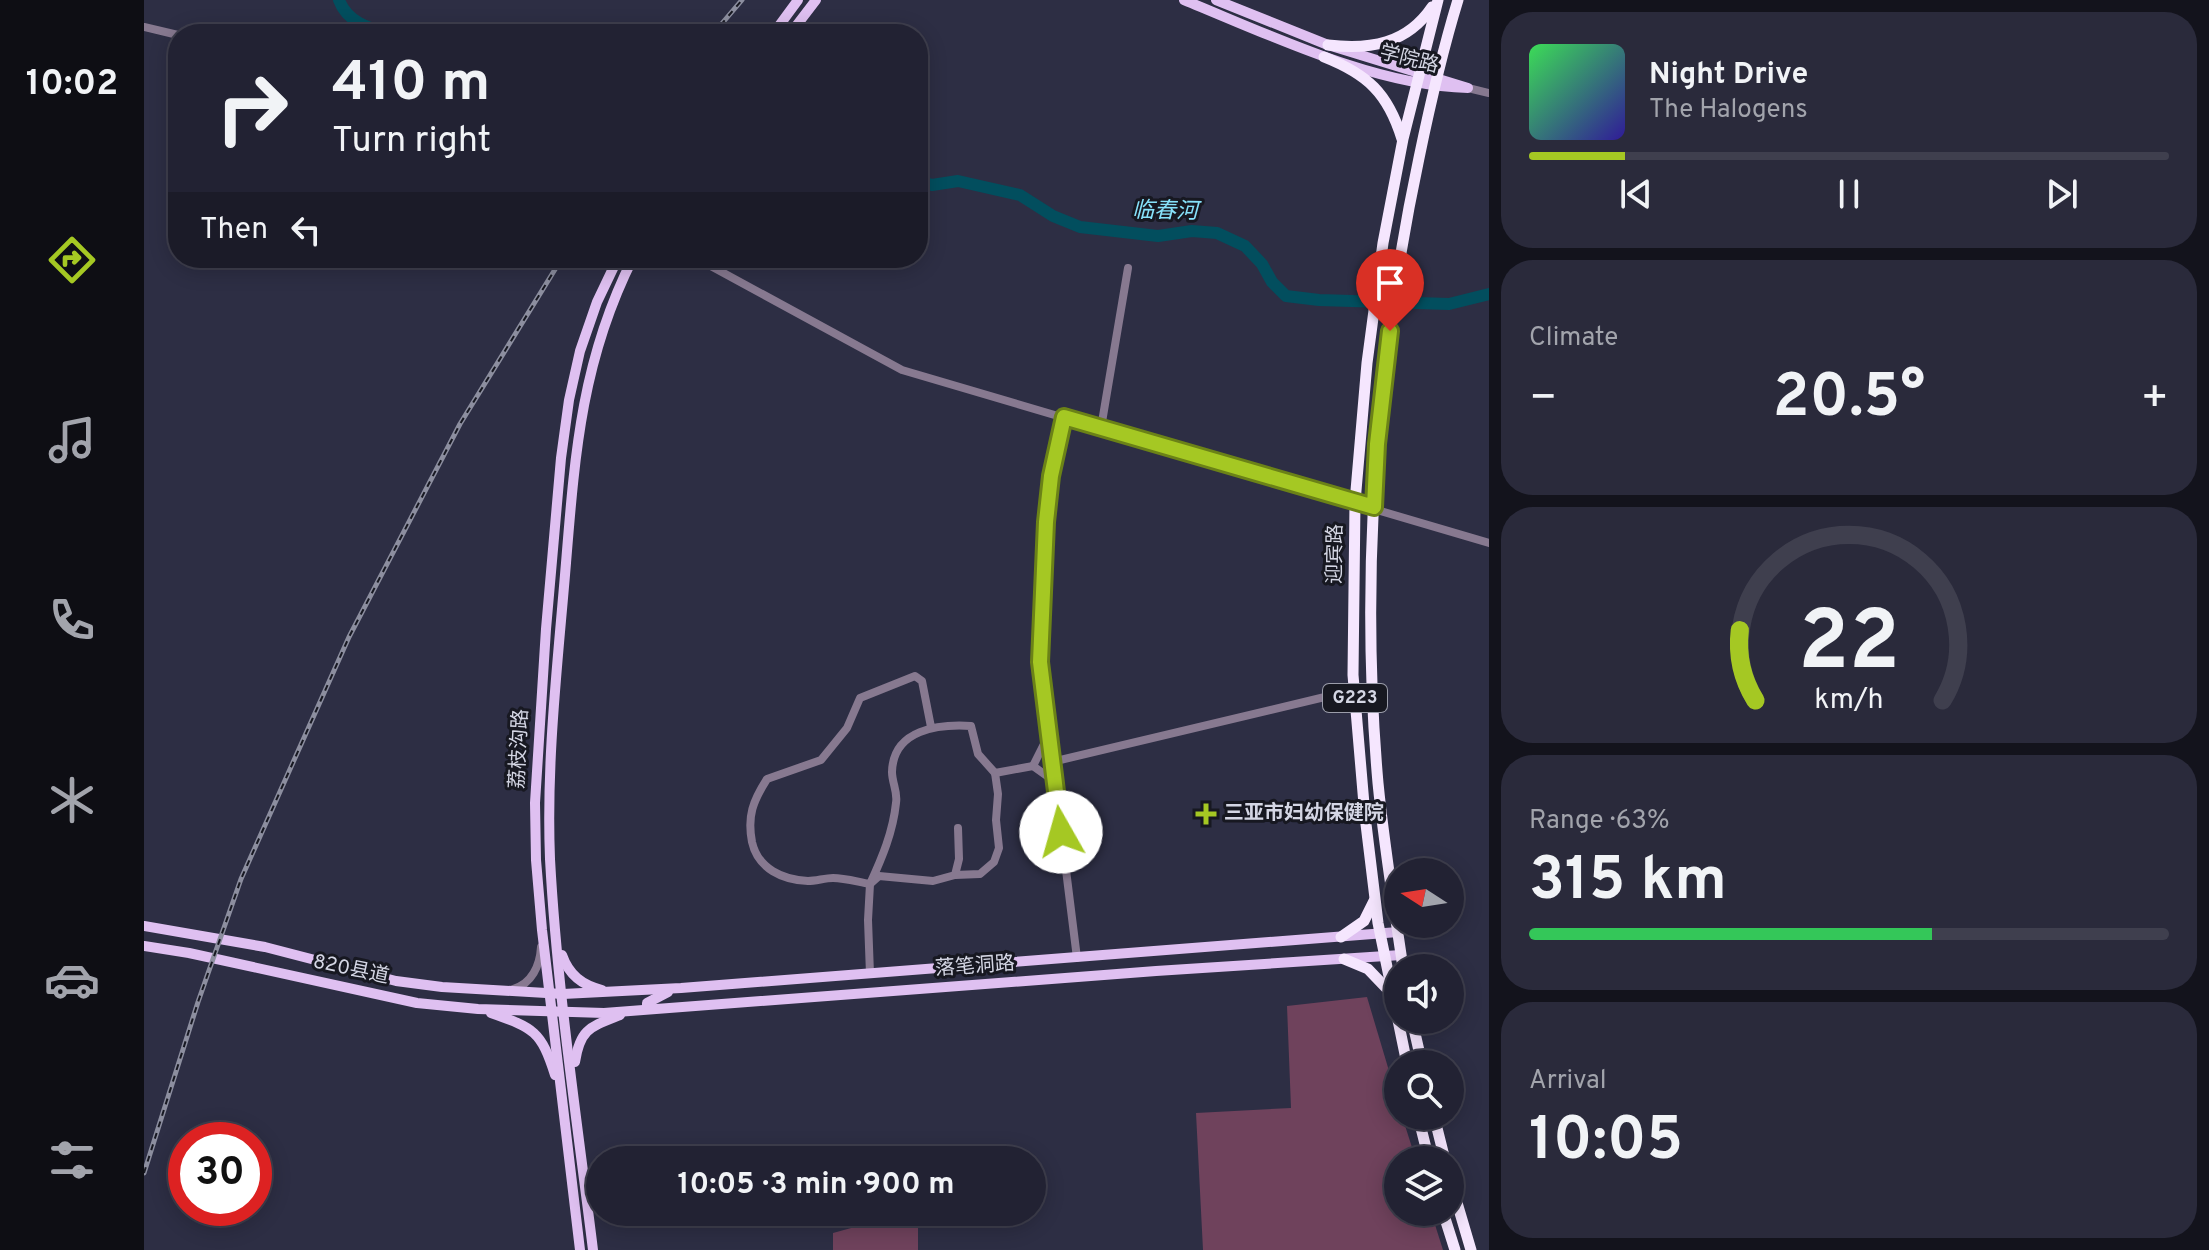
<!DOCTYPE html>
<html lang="en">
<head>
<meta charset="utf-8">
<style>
	:root { --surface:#223; --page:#2a2a3b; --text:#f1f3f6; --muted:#a2a4ac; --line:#3f3f4e; --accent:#a5c823 }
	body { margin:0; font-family:Overpass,"Noto Sans SC",sans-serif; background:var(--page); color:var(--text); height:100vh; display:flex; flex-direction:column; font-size:30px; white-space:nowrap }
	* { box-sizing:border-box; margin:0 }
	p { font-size:26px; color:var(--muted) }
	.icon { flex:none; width:44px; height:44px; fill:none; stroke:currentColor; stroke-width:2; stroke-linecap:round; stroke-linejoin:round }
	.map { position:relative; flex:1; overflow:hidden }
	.side { display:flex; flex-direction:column; gap:12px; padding:12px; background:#13131c; width:720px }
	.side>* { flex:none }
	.guide { position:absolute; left:24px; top:24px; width:760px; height:244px; border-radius:32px; box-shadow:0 4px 20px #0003,0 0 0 2px var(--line); background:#223; color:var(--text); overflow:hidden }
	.needle { width:52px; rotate:282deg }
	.fabs { position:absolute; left:1240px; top:858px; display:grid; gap:16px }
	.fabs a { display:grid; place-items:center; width:80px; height:80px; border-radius:50%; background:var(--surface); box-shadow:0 4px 20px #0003,0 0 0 2px var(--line); font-size:40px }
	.speed { position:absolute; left:24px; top:1122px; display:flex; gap:16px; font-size:40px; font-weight:700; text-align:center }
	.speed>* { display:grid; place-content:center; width:104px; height:104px; border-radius:50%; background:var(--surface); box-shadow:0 4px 20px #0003,0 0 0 2px var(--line); line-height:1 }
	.speed .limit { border:12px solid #d22; background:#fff; color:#111 }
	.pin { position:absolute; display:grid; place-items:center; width:68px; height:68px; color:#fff; margin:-82px -34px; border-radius:50% 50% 50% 0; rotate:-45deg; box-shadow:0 0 8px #0007 }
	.pin .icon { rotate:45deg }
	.me { position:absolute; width:88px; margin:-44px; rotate:353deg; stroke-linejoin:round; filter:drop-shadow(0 0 6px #0008) }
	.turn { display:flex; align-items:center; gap:28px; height:168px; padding:0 32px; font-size:36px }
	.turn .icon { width:104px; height:104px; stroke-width:2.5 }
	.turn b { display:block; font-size:56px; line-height:68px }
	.then { display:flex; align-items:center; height:76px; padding:0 32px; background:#0003; gap:16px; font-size:30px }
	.big { font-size:60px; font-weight:700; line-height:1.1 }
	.side .card { flex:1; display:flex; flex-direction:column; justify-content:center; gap:12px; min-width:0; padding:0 28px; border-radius:32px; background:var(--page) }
	.side .dial { align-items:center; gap:0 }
	.dial svg { height:208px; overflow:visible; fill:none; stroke:var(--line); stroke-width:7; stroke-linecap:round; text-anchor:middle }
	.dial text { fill:var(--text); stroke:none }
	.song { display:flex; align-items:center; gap:24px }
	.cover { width:96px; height:96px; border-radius:12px; background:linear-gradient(135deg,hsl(130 70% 55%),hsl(250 70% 35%)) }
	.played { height:8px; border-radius:4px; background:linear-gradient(90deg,var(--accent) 15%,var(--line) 15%) }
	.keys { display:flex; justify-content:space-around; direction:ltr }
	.heat { display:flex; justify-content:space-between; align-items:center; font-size:44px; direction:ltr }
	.charge { height:12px; border-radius:6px; background:linear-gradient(90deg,#34c759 63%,var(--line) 0) }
	.trip { position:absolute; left:442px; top:1146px; width:460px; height:80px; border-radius:40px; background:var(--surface); box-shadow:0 4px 20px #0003,0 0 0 2px var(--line); font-weight:700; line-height:80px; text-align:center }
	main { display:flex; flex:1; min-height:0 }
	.dock { display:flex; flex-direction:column; width:144px; justify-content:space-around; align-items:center; background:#0e0e14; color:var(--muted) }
	.dock .icon { width:56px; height:56px }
	.dock .on { color:var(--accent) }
	.dock b { font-size:36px; color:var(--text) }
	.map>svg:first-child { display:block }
	.green { fill:#6f425c }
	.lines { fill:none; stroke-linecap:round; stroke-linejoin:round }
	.river { stroke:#024e5e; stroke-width:12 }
	.minor { stroke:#877990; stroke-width:8 }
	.major { stroke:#dfc0f1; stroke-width:10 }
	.highway { stroke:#f5e6fe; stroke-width:11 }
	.rail-casing { stroke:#8c8e9f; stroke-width:5 }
	.rail { stroke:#171821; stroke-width:2; stroke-dasharray:6; stroke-linecap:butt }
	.route-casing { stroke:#6b8217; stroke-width:20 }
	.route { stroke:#a5c823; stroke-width:14 }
	.poi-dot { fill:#a5c823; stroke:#171821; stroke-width:3 }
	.labels { text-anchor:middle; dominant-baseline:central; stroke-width:6; stroke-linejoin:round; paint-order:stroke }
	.shield { fill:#171821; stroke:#9b9daa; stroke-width:2 }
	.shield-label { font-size:18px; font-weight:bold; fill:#d4d6e4 }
	.street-label { font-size:20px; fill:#d4d6e4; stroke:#171821 }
	.poi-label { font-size:20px; font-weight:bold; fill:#d4d6e4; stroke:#171821; text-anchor:start }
	.water-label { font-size:22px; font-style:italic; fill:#87e2fb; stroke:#171821 }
</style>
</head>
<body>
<main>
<nav class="dock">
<b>10:02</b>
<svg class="icon on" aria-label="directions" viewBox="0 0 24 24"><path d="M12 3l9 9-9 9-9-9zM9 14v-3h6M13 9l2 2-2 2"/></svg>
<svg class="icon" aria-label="music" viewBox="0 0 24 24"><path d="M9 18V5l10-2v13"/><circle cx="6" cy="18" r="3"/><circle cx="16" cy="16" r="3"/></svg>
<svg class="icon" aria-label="phone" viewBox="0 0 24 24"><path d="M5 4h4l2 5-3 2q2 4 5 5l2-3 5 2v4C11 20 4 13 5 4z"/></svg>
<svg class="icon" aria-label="climate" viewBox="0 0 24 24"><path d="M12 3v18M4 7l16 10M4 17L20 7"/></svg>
<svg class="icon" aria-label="car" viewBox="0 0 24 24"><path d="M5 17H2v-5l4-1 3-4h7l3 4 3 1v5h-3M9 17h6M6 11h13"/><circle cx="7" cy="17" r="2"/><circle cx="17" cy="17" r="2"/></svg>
<svg class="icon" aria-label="filters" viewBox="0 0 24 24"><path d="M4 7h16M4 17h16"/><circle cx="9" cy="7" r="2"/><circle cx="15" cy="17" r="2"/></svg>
</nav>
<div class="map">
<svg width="1345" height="1250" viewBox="0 0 1345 1250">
	<rect width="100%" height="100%" fill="#2d2e44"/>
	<!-- green -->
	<g class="green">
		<polygon points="1223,997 1254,1101 1254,1116 1258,1116 1272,1160 1254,1160 1254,1212 1287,1212 1299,1250 1059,1250 1052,1113 1147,1108 1143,1006"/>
		<polygon points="747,1223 774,1225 774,1250 689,1250 689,1233 718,1225"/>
	</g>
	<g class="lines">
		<!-- river -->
		<g class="river">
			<path d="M195,0C203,22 224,28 245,34"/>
			<polyline points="326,34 336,34"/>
			<polyline points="774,181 788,185 814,181 876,195 909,216 936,227 1014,236 1048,231 1073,233 1101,246 1118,264 1128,282 1142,296 1175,300 1305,304 1345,294"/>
		</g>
		<!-- minor -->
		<g class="minor">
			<polyline points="0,27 34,35"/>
			<polyline points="1324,88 1345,93"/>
			<polyline points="552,258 758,370 1345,543"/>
			<polyline points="920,417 904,501 896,662 933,958"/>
			<polyline points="957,428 984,268"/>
			<path d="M787,727L778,681L771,676L716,698L703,728L677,760L623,779C609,801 603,816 608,842C614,869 639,880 664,881C672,881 681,878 689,878C701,878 714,882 726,884C738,858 749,832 752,803C754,792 748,783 748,772C749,729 795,724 827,726L834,754L851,773L854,794L852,820L855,848L850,862L836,874L811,875"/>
			<polyline points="904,736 889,766 910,781"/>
			<polyline points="908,762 1210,690"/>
			<polyline points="851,773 889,766"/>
			<polyline points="726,974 724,920 726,884 735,876 789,881 811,875 815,859 814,828"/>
			<path d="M369,989C388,984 396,965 397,947"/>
		</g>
		<!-- major -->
		<g class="major">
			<path d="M1040,0C1126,35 1231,86 1324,88L1184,45L1072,0"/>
			<polyline points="629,34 654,0"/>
			<polyline points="646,34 672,0"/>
			<polyline points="0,926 121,947 252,981 298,987 419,994 537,988 1254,932"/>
			<polyline points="0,946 45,953 273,1003 334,1009 460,1013 1012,971 1257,955"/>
			<path d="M418,955C425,975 438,985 458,990"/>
			<polyline points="509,1009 503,1007 503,1003 524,992"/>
			<path d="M347,1013C390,1028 397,1031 411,1075"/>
			<path d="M431,1062C436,1029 446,1027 476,1015"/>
			<polyline points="436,1250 398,930 392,860 391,803 402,629 417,458 425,400 436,351 453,302 474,258"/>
			<path d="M449,1250C433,1120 413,989 406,859C402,760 414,661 422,563C431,452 438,359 489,258"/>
		</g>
		<!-- highway -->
		<g class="highway">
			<path d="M1184,45C1226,50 1263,44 1288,7"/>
			<path d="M1180,57C1223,74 1244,93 1258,139"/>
			<polyline points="1197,937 1220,921 1230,901"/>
			<polyline points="1200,959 1224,969 1247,993"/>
			<path d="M1259,968C1250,906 1240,845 1234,783C1216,577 1232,360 1275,158C1286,105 1298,52 1314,0"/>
			<polyline points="1268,1020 1278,1064"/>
			<polyline points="1263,1064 1234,923 1221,816 1209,675 1211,502 1223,363 1239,243 1259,139 1294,0"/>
			<polyline points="1274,1116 1285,1160"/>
			<polyline points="1290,1116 1301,1160"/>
			<polyline points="1306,1179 1327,1250"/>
			<polyline points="1299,1212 1311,1250"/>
		</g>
		<!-- rail casing -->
		<g class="rail-casing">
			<g id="rail">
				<polyline points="569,34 598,0"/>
				<polyline points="0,1173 54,1002 97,879 205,637 316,424 418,258"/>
			</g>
		</g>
		<!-- rail -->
		<use href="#rail" class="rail"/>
	</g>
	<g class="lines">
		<!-- route casing -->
		<g class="route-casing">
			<polyline id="route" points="917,832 896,662 902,522 907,476 920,417 1230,507 1233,444 1246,331"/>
		</g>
		<!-- route -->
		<use href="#route" class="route"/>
	</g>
	<!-- markers -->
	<path class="poi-dot" d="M1058 802h8v8h8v8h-8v8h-8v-8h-8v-8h8z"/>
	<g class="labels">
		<!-- shield labels -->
		<rect class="shield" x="1179" y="684" width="64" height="28" rx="6"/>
		<g class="shield-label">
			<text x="1211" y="698">G223</text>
		</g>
		<!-- street labels -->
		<g class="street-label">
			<text transform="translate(1265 60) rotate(14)">学院路</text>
			<text transform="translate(1192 554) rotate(-89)">迎宾路</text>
			<text transform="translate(376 749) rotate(-87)">荔枝沟路</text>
			<text transform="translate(831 967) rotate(-4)">落笔洞路</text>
			<text transform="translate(207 970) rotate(12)">820县道</text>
		</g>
		<!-- poi labels -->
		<g class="poi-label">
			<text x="1080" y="814">三亚市妇幼保健院</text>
		</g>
		<!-- water labels -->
		<g class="water-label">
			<text transform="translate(1021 212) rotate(1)">临春河</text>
		</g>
	</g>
</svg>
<div class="fabs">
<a><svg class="needle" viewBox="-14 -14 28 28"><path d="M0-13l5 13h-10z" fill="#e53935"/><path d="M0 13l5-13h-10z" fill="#a2a4ac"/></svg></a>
<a><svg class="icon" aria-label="sound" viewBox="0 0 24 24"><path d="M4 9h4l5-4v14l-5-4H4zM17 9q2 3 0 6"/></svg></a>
<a><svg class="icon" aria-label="search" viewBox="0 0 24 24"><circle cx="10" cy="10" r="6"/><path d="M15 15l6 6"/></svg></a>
<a><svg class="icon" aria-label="layers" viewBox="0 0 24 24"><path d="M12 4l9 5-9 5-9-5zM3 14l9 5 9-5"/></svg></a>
</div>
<div class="speed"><div class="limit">30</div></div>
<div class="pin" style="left:1246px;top:331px;background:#d93025"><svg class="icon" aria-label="arrive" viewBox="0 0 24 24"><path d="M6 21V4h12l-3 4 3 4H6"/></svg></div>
<svg class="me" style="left:917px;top:832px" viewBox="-20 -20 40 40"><circle r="19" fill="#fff"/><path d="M0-13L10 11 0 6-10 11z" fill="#a5c823"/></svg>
<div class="trip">10:05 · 3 min · 900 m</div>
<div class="guide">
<div class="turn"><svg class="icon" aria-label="right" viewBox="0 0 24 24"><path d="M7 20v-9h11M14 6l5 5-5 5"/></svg><div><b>410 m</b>Turn right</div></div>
<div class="then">Then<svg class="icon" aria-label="left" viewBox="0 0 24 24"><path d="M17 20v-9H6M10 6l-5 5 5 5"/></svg></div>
</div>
</div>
<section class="side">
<div class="card">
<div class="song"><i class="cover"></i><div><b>Night Drive</b><p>The Halogens</p></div></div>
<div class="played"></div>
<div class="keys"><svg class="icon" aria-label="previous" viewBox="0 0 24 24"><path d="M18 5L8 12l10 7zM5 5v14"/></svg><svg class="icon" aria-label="pause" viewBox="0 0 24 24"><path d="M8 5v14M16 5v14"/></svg><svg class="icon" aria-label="next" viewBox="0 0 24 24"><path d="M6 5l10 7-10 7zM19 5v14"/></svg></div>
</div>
<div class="card"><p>Climate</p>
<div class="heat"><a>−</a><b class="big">20.5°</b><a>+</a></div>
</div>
<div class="card dial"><svg viewBox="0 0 100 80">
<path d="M14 69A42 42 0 1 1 86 69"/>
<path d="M14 69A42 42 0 0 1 8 42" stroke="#a5c823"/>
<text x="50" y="56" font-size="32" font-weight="700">22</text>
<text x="50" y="72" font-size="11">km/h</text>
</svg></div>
<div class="card"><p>Range · 63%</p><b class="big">315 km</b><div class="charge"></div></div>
<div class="card"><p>Arrival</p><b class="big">10:05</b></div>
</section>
</main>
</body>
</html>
